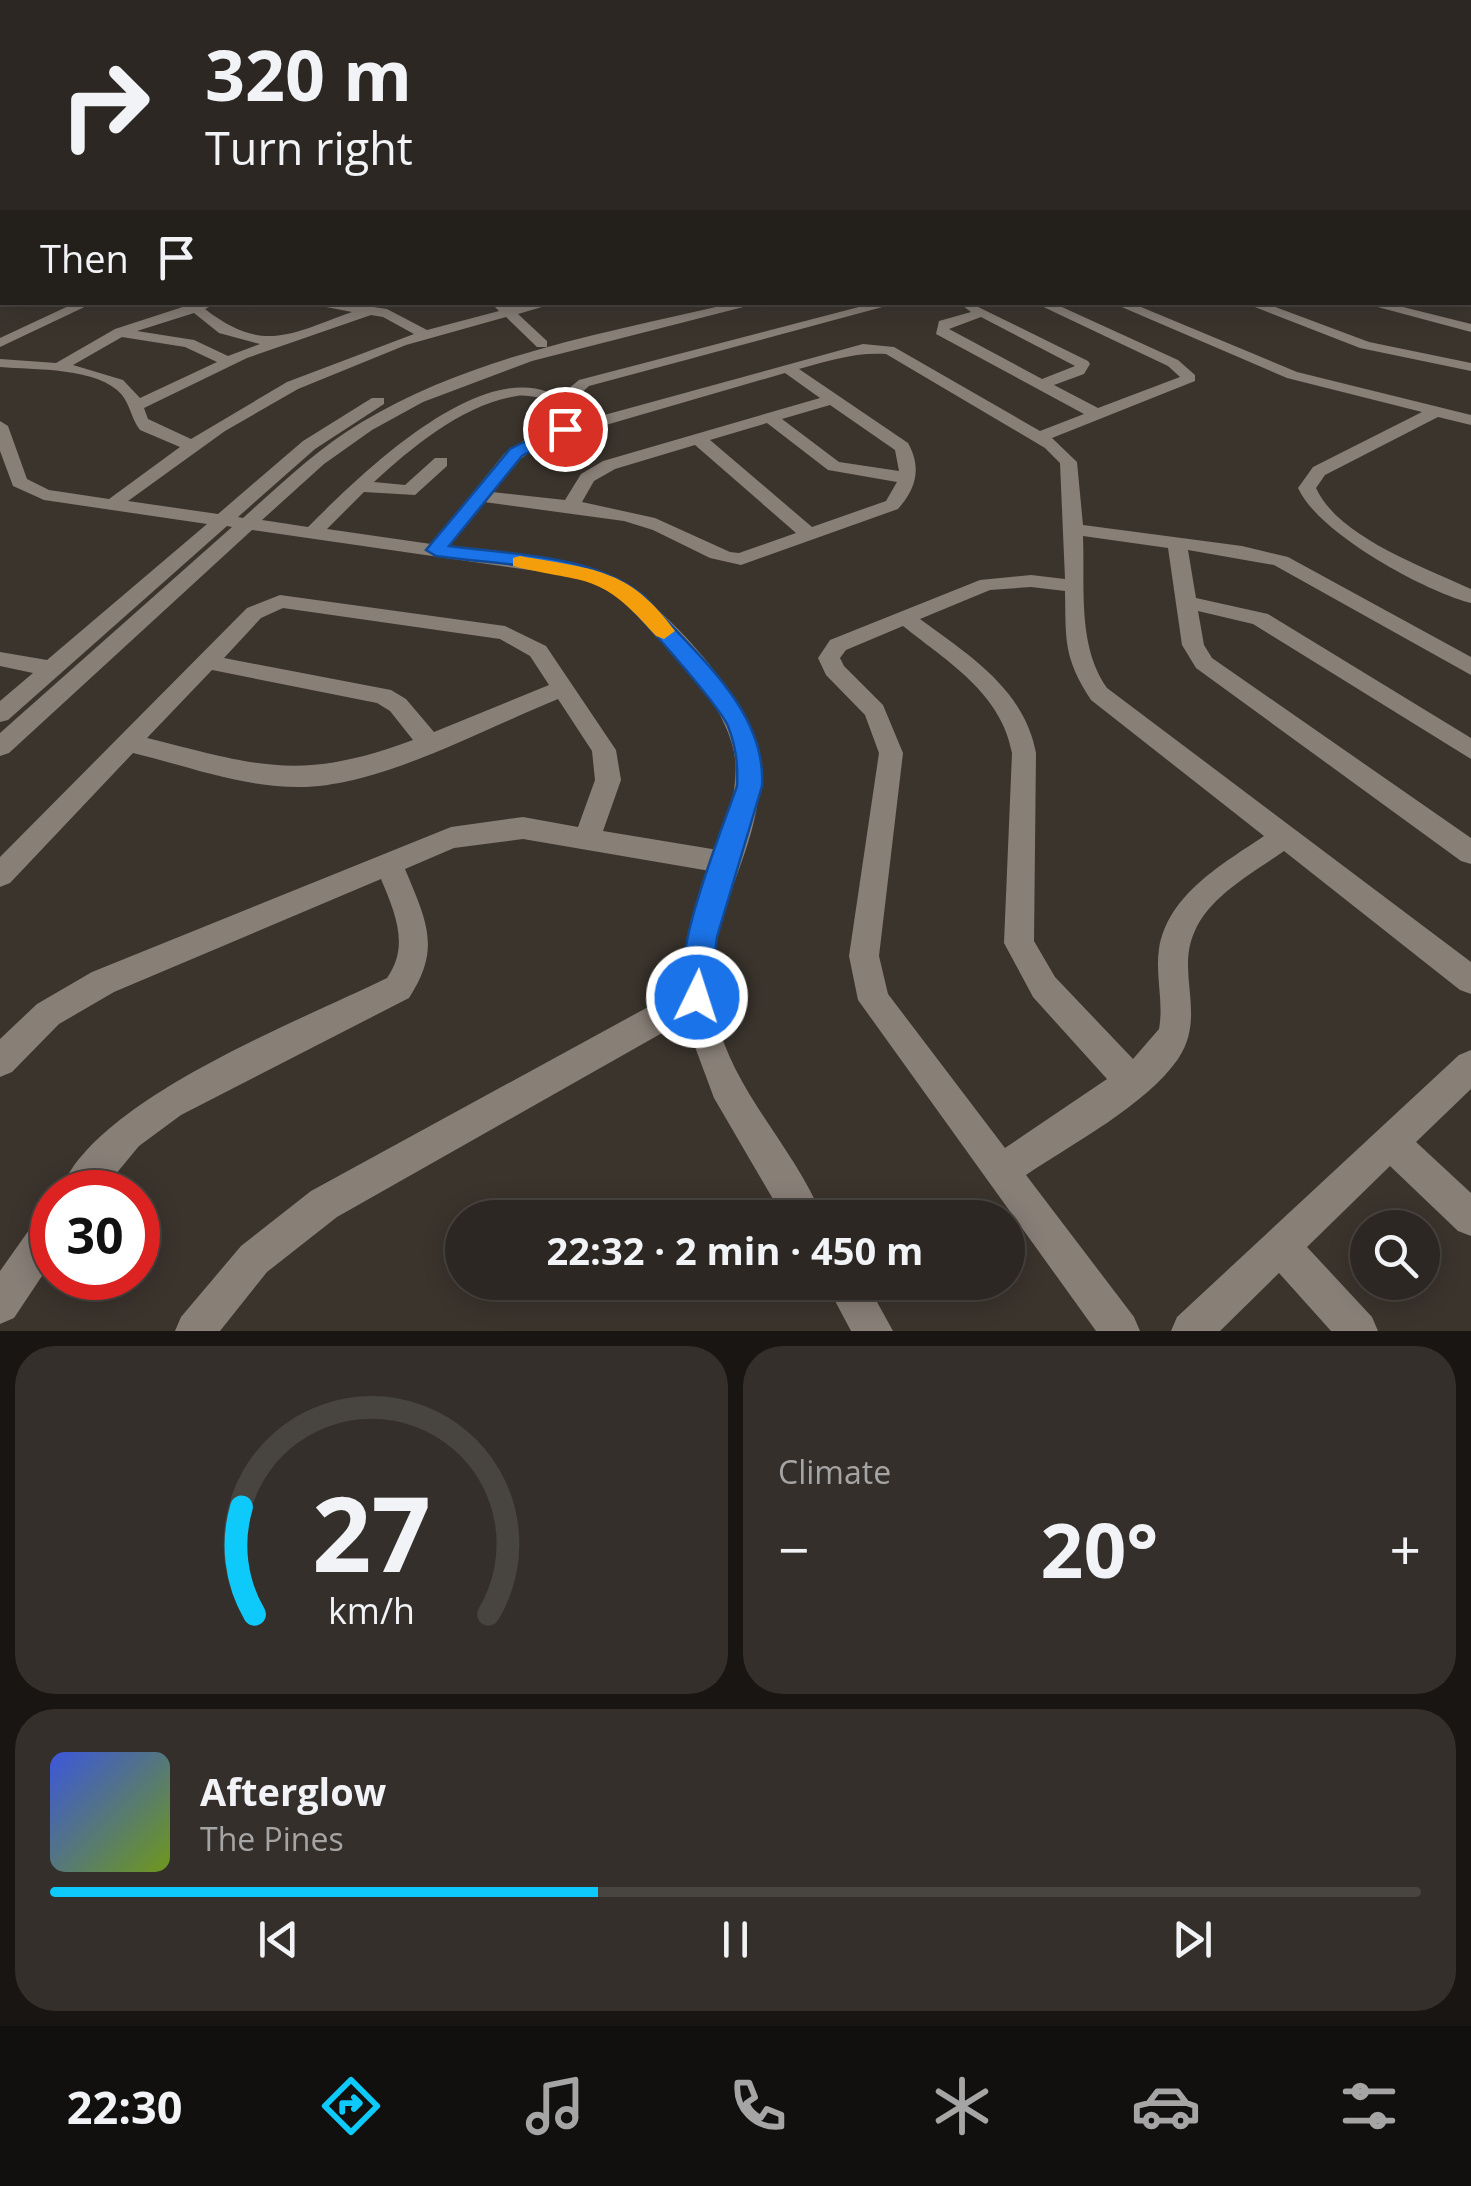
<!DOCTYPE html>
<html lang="en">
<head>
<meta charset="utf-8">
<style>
	:root { --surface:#2c2722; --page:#342f2a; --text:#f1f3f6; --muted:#a6a5a5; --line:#484440; --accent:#0dcafa }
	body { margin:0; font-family:"Open Sans",sans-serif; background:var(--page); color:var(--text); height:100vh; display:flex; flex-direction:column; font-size:38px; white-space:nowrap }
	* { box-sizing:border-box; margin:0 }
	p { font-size:32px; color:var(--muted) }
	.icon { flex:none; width:55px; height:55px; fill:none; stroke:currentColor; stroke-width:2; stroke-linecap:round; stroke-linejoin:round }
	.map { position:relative; height:1331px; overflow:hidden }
	.panel { display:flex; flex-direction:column; gap:15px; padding:15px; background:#181513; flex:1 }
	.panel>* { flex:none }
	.hud { position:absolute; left:0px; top:0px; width:1472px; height:305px; box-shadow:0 5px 25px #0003,0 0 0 2px var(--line); background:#2c2722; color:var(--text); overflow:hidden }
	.fabs { position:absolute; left:1350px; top:1210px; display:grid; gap:20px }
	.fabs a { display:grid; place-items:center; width:90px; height:90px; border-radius:50%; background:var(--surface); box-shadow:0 5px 25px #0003,0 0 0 2px var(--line); font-size:50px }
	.speed { position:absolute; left:30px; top:1170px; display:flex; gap:20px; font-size:50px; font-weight:700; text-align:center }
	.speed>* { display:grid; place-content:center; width:130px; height:130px; border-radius:50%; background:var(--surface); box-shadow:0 5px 25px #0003,0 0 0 2px var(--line); line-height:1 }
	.speed .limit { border:15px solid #d22; background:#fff; color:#111 }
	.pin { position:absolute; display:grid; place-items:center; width:85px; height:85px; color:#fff; margin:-42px; border:5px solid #fff; border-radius:50%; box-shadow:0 2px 10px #0007 }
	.me { position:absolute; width:110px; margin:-55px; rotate:4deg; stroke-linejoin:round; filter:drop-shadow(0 0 8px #0008) }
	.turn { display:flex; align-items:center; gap:35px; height:210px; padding:0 40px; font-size:45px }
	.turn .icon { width:130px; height:130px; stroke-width:2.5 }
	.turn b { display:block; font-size:70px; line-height:85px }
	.then { display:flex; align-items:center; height:95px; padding:0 40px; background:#0003; gap:20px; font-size:38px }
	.big { font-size:75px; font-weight:700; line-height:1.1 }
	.panel .tile { flex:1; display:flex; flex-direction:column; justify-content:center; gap:15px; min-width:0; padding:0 35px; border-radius:40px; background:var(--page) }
	.panel .dial { align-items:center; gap:0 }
	.dial svg { height:260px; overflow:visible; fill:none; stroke:var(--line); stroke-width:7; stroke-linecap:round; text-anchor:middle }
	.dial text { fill:var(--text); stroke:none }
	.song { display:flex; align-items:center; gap:30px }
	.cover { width:120px; height:120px; border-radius:15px; background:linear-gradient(135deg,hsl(230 70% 55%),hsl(80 70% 35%)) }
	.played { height:10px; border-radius:5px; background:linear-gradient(90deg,var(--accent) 40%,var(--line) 40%) }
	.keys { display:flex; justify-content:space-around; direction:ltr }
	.heat { display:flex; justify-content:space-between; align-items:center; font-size:55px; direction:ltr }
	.panel .tiles { flex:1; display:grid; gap:15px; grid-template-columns:1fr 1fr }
	.tile:last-child { grid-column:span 2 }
	.trip { position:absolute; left:445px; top:1200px; width:580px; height:100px; border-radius:50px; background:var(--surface); box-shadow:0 5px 25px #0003,0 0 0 2px var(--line); font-weight:700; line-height:100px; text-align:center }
	.tabs { display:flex; height:160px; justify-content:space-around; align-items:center; background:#12100e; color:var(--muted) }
	.tabs .icon { width:70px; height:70px }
	.tabs .current { color:var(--accent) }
	.tabs b { font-size:45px; color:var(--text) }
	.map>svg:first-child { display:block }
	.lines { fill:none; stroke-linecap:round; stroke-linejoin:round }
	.minor { fill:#887f77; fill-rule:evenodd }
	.route { fill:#1a73e8; stroke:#114b97; stroke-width:2.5 }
	.slow { fill:#f59e0b }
</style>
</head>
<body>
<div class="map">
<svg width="1471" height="1331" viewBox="0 0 1471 1331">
	<rect width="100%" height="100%" fill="#3b342d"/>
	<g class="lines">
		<!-- minor -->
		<g class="minor">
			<polygon points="1470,146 1471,147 1471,153 1470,152"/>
			<rect x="0" y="155" width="2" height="6"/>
			<rect x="1470" y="167" width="1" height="6"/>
			<rect x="1470" y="205" width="1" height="6"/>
			<rect x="1470" y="230" width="1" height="6"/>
			<rect x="0" y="246" width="2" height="6"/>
			<polygon points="2,295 5,302 0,304 0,296"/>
			<polygon points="77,302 95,302 0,347 0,338"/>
			<path d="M198,302H219L205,309C263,354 290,334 352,312L300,302H339L387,309L427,330L499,311L494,306L499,302C518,308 538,302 559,302L518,314L547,341V347H537L506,317L406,345L298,389L225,431L128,501L218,514L303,441L372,398H384V404L315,449L238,517L243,518C281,484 318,448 362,422C476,354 610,332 738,302H763L532,361L423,402L372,430L324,464L262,520L308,527C357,478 473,363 548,392V398C538,399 528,394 517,396C464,404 412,447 374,482L405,485L435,458H447V466L415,495L364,492L327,529L431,544L504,454L532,435L584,421L562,394L579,380L878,302H901L589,386L579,395L597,417L863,344L894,347L1040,431L1084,414L936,334L939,321L971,312L963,306L968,302L1088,361L1090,364L1084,374L1054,385L1098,408L1180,377L1168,366L1033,302H1051L1178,360L1195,375V381L1052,438L1077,462L1083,525L1242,546L1288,557L1471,657V675L1274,565L1188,550L1196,598L1268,614L1471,738V759L1253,624L1198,611L1204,645L1212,658L1471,838V864L1461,861L1196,668L1182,645L1168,548L1083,536C1085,586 1077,646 1107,688L1471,962V994L1460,990L1284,851C1253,873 1209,896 1194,933C1176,974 1207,1016 1178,1059C1146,1105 1072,1144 1026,1175L1134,1317L1140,1331H1096L858,1000L849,956L879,753L865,715L826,675L818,658L830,640L980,580L1031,575L1065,579L1060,463L1045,448L886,354C855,352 828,361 799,369L908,443C922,468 916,489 898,509L741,565L710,558L653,530L624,521L484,502L449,546C500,554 558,554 605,574C657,594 749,698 759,753C763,775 759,799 754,821C740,881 703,939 713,1003C727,1087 792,1142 823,1218H784L714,1098L685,1020L337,1217L267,1272L220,1331H175L181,1317L241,1246L311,1191L681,989C682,947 695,910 710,871L523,839L454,848L405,869C426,920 442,948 409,998L181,1115L139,1146L101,1192H60C93,1100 300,1021 387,978C410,946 395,913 381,879L114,992L59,1024L12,1072L0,1077V1039L37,1004L92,972L451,827L523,817L578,827L595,780L592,751L558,699C484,729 377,788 298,787C242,787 187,766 133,753L10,883L0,887V857L247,608L280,595L505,626L546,646L616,750L621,780L603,831L718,850C728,819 740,784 734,752C725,702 660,629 620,599C605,588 589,581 571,576L252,530L9,753L0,756V733L232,527L227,526L8,720L0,722V701L33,673L0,666V652L47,660L207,524L44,500L13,486L0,451V421L8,426L27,479L49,490L109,499L180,447L140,430C132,420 130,405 122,395C99,367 34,370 0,367V359L56,363L115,329ZM194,313L219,333L260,344L228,356L194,340L137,331ZM371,315L383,317L414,334L287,382L191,439L148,419L144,408L247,358ZM981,317L1075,366L1042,379L949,329ZM122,337L185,347L217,362L140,398L123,380L73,365ZM785,373L820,398L603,461L581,474L565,500L492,492L516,462L544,443ZM830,405L895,450L899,471L839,462L782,419ZM767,423L828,470L897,482L886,501L812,527L710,440ZM695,445L796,533L739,553L730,552L655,518L582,502L594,481L615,469ZM1031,587L1065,591C1066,640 1063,657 1091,700L1264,836C1223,864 1168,894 1159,949C1155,976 1164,1002 1159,1029L1133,1059L1055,977L1034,941L1036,753C1024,689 970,656 920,619L990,590ZM283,608L500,639L530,656L549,685L434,732L406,699L391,690L224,658L261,618ZM903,626C948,662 1001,693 1012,753L1004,943L1033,997L1107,1079L1005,1148L888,994L879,956L903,753L883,705L844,666L840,658L846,650ZM212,670L377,703L390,711L413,740C300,782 259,766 147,738Z"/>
			<path d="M1110,302H1129L1297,372L1471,415V425L1438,417L1325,475L1316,488C1338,537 1424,567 1471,589V603C1424,591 1318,533 1298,488L1313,467L1422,412L1287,378Z"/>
			<polygon points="1242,302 1262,302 1369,342 1471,363 1471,371 1360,348"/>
			<polygon points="1359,302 1383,302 1471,324 1471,332"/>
			<polygon points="1471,1050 1471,1089 1416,1142 1471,1193 1471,1236 1458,1231 1390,1166 1307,1247 1372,1317 1378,1331 1331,1331 1279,1273 1220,1331 1171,1331 1177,1317 1459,1055"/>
			<polygon points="52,1210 52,1261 14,1318 0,1324 0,1271 39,1216"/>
			<polygon points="825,1282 866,1282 893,1331 851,1331"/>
		</g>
	</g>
	<!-- sky -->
	<linearGradient id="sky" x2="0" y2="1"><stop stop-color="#201d19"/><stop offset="0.42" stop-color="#4f5057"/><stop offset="1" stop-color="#4f5057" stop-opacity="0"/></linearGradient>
	<rect width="1471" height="322" fill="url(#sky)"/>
	<!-- route -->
	<path class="route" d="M559,425L573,429L522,456L449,546C514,555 593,554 645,597C692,651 767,709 762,786L717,937L708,1008L697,1012L686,1008C666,964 721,833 737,786C738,764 736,747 728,726C719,706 627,598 608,588C558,564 491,564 436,556L426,550L510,449Z"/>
	<!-- slow -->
	<path class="slow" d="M520,556C591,569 629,567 675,631L664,639L656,636C599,571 591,585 513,566V558Z"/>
</svg>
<div class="fabs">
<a><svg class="icon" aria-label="search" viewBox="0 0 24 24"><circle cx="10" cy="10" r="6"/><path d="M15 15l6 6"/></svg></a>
</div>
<div class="speed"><div class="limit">30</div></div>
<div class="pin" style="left:565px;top:429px;background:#d93025"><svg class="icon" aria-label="arrive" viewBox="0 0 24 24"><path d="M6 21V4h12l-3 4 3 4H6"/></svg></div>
<svg class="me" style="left:697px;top:997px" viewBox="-20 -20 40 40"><circle r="17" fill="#1a73e8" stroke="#fff" stroke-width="3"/><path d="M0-11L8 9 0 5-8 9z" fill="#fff"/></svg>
<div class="trip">22:32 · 2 min · 450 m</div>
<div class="hud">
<div class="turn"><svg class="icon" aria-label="right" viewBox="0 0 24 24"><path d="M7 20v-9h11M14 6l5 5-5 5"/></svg><div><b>320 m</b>Turn right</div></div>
<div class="then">Then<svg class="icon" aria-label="arrive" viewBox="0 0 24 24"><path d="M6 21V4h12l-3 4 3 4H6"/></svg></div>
</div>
</div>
<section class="panel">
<div class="tiles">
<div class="tile dial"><svg viewBox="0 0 100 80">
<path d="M14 69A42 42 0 1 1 86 69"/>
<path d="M14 69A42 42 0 0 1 10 36" stroke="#0dcafa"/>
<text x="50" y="56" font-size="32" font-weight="700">27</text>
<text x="50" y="72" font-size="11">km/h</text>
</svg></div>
<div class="tile"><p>Climate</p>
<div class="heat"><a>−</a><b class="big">20°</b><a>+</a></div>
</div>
<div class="tile">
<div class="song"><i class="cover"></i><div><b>Afterglow</b><p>The Pines</p></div></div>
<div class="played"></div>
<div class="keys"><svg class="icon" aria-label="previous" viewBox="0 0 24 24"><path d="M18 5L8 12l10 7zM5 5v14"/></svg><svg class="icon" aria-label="pause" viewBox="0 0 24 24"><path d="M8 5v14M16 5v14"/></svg><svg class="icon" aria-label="next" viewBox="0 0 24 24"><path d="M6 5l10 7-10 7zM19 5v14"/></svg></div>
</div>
</div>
</section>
<nav class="tabs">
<b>22:30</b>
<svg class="icon current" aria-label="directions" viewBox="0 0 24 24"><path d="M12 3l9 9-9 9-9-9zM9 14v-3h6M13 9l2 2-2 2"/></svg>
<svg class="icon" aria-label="music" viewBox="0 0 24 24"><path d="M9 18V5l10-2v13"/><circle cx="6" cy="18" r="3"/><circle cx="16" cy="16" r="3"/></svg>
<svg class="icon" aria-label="phone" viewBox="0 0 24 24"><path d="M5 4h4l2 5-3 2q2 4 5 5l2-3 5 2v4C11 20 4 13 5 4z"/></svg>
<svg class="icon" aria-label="climate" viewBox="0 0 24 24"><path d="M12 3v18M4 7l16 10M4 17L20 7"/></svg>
<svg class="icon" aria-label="car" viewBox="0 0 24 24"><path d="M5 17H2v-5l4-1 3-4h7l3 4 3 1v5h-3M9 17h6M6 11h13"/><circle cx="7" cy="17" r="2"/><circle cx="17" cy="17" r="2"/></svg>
<svg class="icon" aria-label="filters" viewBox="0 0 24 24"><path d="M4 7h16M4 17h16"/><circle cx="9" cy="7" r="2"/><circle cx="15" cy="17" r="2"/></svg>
</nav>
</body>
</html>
